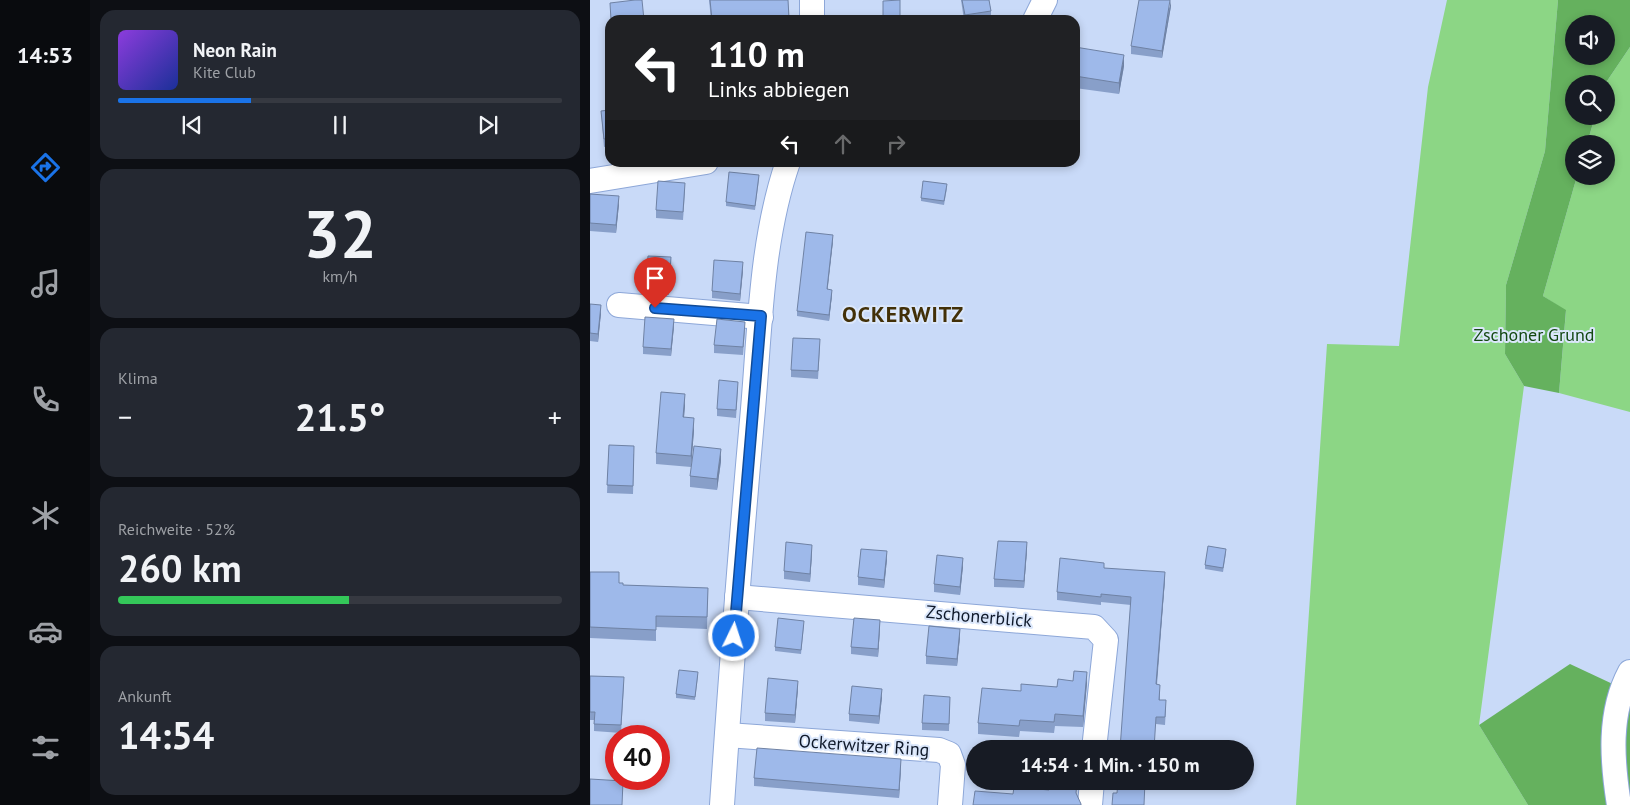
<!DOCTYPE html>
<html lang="de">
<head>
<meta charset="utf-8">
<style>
	:root { --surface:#171b24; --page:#242831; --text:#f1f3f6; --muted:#9ea1a6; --line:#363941; --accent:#1a73e8 }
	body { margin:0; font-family:"PT Sans",sans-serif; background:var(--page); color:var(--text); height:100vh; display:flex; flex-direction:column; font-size:19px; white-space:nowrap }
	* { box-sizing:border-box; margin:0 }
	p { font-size:16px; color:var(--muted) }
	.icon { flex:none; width:28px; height:28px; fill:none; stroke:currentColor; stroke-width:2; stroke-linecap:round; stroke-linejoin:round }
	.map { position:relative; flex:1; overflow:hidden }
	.sheet { display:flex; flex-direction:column; gap:10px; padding:10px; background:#0d0f14; width:500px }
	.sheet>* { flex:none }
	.top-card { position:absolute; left:15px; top:15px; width:475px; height:152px; border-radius:15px; box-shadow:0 2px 8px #0003; background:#202124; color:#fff; overflow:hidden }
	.fabs { position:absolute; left:975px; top:15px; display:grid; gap:10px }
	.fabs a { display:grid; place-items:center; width:50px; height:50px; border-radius:50%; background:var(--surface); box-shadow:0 2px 8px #0003; font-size:25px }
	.speed { position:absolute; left:15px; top:725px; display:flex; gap:10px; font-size:25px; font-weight:700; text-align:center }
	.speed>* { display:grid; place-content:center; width:65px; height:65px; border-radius:50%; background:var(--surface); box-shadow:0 2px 8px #0003; line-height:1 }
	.speed .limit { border:8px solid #d22; background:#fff; color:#111 }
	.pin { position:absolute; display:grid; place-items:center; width:42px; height:42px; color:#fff; margin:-51px -21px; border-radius:50% 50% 50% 0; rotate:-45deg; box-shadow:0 0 5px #0007 }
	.pin .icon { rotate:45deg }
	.me { position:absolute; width:55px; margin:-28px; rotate:4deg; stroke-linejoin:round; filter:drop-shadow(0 0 4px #0008) }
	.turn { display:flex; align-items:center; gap:18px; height:105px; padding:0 20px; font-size:22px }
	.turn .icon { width:65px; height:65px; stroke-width:2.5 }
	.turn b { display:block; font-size:35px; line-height:42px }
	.lanes { display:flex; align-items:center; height:48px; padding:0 20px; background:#0003; justify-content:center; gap:25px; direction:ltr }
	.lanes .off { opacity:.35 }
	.big { font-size:38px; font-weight:600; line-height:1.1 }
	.sheet .tile { flex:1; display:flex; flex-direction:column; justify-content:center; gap:8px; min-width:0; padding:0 18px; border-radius:15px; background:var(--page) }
	.sheet .dial { align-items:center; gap:0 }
	.dial b { font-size:65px; line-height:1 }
	.song { display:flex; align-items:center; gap:15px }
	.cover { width:60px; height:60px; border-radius:8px; background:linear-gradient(135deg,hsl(270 70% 55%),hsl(230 70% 35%)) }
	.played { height:5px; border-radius:2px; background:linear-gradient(90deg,var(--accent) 30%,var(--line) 30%) }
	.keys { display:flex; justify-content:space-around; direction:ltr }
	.heat { display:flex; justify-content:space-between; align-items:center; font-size:28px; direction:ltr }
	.charge { height:8px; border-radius:4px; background:linear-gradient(90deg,#34c759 52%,var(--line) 0) }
	.trip { position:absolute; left:376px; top:740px; width:288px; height:50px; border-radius:25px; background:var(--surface); box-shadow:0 2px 8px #0003; font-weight:600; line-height:50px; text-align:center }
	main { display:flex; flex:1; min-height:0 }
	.tabs { display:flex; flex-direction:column; width:90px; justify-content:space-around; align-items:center; background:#090b0e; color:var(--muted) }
	.tabs .icon { width:35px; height:35px }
	.tabs .current { color:var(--accent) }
	.tabs b { font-size:22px; color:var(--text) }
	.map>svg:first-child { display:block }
	.green { fill:#8cd685 }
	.forest { fill:#65b15e; fill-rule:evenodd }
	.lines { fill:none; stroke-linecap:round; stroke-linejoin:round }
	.minor-casing { stroke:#8da7d8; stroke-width:26 }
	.minor { stroke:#fff; stroke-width:24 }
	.wall { fill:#889fc9 }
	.shaded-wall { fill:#6f82a4 }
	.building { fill:#9eb9ea; stroke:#6f82a4 }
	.route-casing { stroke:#114b97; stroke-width:12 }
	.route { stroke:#1a73e8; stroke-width:9 }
	.labels { text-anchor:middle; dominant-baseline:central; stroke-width:4; stroke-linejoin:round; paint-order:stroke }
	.park-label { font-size:18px; fill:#134810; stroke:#dbe7fb }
	.street-label { font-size:18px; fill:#0f192a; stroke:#dbe7fb }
	.district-label { font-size:22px; font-weight:bold; letter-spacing:1px; fill:#423008; stroke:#dbe7fb }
</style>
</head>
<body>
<main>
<nav class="tabs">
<b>14:53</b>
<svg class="icon current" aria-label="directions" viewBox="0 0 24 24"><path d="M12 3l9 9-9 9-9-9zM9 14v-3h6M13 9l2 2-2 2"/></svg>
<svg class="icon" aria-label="music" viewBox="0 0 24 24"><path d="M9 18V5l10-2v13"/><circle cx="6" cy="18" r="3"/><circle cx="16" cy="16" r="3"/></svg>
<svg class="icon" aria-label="phone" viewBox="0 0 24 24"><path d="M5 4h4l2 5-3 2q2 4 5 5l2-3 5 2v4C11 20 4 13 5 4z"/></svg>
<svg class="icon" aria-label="climate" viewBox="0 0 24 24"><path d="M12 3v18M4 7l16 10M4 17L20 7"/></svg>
<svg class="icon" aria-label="car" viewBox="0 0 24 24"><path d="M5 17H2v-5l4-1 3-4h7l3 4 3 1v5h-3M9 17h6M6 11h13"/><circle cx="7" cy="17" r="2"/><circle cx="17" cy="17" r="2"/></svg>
<svg class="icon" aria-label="filters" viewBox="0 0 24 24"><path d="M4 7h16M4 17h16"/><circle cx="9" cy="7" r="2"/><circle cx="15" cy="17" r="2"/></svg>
</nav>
<section class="sheet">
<div class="tile">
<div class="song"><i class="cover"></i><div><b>Neon Rain</b><p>Kite Club</p></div></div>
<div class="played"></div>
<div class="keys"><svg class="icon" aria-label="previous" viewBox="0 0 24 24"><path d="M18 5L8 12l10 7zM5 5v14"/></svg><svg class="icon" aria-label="pause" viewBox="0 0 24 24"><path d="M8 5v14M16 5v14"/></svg><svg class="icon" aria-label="next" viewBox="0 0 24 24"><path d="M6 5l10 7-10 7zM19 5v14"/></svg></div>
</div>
<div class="tile dial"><b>32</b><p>km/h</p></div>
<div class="tile"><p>Klima</p>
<div class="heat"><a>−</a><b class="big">21.5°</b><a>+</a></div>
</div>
<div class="tile"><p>Reichweite · 52%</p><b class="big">260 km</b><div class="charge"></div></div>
<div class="tile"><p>Ankunft</p><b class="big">14:54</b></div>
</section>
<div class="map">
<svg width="1040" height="805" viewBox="0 0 1040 805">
	<rect width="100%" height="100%" fill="#c9daf8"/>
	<!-- green -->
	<g class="green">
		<polygon points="857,0 968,0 955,151 916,285 915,354 934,386 889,725 938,805 706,805 737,344 809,346 838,87"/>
		<polygon points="1040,47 1040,412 969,393 976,311 953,296 987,176 1016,176 1016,144 997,144 1005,116 1016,116 1015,84"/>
	</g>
	<!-- forest -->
	<g class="forest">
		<path d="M968,0H1040V47L1015,84H984V116H1005L997,144H984V176H987L953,296L976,310L969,393L934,386L915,354L916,285L955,151ZM984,24H1016V56H984Z"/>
		<polygon points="980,664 1027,686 1024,805 938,805 889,725"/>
		<polygon points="1040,693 1040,805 1030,764"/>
	</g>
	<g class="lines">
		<!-- minor casing -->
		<g class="minor-casing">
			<g id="minor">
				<polyline points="222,0 222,20"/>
				<polyline points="445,20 455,0"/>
				<polyline points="0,181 116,162"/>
				<polyline points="29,305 171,317"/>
				<polyline points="147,597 504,627 516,640 504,749"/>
				<polyline points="137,735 349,750 359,754 363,765 360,805"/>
				<path d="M132,805C141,673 151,541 163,409C170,328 171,240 198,162"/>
				<polyline points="500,805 502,781"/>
				<path d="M1029,805C1022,761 1018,713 1040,672"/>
			</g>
		</g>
		<!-- minor -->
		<use href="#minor" class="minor"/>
	</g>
	<!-- wall -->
	<g class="wall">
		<polygon points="119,0 198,0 199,20 121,20"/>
		<polygon points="371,0 399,0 401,11 401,18 390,20 374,20"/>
		<polygon points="581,6 572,58 541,54 541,46"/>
		<polygon points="485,47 534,66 529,94 485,88"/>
		<polygon points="20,110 20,146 14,147 11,111"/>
		<polygon points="169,179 165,210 136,206 136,202"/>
		<polygon points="357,188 354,205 331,201 331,198"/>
		<polygon points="95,191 93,220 66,218 66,210"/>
		<polygon points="0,194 29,204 26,233 0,231"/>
		<polygon points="243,241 237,289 242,295 239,321 207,316 207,311"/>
		<polygon points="81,265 79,295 56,293 56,285"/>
		<polygon points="153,270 150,301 122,298 122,291"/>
		<polygon points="0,304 11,313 8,342 0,341"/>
		<polygon points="84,326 81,356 53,354 53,347"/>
		<polygon points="155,329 153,355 124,353 124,345"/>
		<polygon points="230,347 228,379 201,377 201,370"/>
		<polygon points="148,389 146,418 127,416 127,409"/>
		<polygon points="95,405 94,417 104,430 101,467 66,464 66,453"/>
		<polygon points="19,445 44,454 43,494 17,493"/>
		<polygon points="131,461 127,490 100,487 100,476"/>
		<polygon points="437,550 434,588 404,587 404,579"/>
		<polygon points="222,553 220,582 194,579 194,571"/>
		<polygon points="636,553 633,572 615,569 615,565"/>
		<polygon points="297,559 294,588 268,585 268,577"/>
		<polygon points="373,566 370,595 344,592 344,584"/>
		<polygon points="514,568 575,579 567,685 570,692 570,700 576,708 575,725 566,724 541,605 511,602 511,605 467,600 467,592"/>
		<polygon points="0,572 29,583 33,585 118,588 117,629 66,627 66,641 0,638"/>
		<polygon points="214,625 211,654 185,651 185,647"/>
		<polygon points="290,628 288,657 261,654 261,647"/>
		<polygon points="370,637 367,666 336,664 336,656"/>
		<polygon points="0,676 34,685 31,733 4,731 4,720 0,720"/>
		<polygon points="108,676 105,700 86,698 86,694"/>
		<polygon points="497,683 493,727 465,726 464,733 430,731 429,737 388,734 388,723 431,691"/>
		<polygon points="208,688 205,723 175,721 175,713"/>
		<polygon points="292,697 289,724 259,721 259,714"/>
		<polygon points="360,697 359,731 332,730 332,723"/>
		<polygon points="311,767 309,798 164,786 164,778"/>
	</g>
	<!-- shaded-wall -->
	<g class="shaded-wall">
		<polygon points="581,0 581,6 572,58 572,51"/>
		<polygon points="534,55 534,66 529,94 529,83"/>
		<polygon points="29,196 29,204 26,233 26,225"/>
		<polygon points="243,235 243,241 237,295 237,289"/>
		<polygon points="153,262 153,270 150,301 150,294"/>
		<polygon points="242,290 242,295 239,321 239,315"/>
		<polygon points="11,305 11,313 8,342 8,334"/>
		<polygon points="84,319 84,326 81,356 81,349"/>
		<polygon points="95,394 95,405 93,429 93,417"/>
		<polygon points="104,418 104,430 101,467 101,456"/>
		<polygon points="131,449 131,461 127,490 127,479"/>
		<polygon points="437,542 437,550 434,588 434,581"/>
		<polygon points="222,545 222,553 220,582 220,574"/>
		<polygon points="297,551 297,559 294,588 294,580"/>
		<polygon points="373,558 373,566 370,595 370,587"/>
		<polygon points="575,572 575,579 566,692 566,684"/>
		<polygon points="290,620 290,628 288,657 288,649"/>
		<polygon points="370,629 370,637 367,666 367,659"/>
		<polygon points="497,672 497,683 493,727 493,716"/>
		<polygon points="208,681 208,688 205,723 205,715"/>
		<polygon points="292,689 292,697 289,724 289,716"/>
		<polygon points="311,759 311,767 309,798 309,790"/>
	</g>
	<!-- building -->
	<g class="building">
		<polygon points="45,0 52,0 54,20 21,20 20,3"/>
		<polygon points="120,0 198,0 199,18 177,20 122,20"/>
		<polygon points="310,0 310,20 293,20 293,1"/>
		<polygon points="372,0 399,0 401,11 375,15"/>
		<polygon points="549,0 580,0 572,51 541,46"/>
		<polygon points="485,47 534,55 529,83 485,76"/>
		<polygon points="20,110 20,138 14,139 11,111"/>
		<polygon points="139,172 169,175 165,206 136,202"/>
		<polygon points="68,181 95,183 93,212 66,210"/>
		<polygon points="333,181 357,184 354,201 331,198"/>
		<polygon points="0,194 29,196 26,225 0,223"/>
		<polygon points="216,232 243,235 237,289 242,290 239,315 207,311"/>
		<polygon points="58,256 81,257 79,287 56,285"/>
		<polygon points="124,260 153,262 150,294 122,291"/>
		<polygon points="0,304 11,305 8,334 0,333"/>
		<polygon points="55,317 84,319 81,349 53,347"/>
		<polygon points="127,319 155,322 153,347 124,345"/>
		<polygon points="203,338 230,339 228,371 201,370"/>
		<polygon points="129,380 148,382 146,410 127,409"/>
		<polygon points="71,392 95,394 93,417 104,418 101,456 66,453"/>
		<polygon points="19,445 44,446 43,486 17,485"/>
		<polygon points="104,446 131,449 127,479 100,476"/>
		<polygon points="408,541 437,542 434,581 404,579"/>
		<polygon points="196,542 222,545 220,574 194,571"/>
		<polygon points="618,546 636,549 633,568 615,565"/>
		<polygon points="271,549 297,551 294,580 268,577"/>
		<polygon points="347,555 373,558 370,587 344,584"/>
		<polygon points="470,558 514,563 514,568 575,572 566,684 570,685 569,700 576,700 575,717 566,717 564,749 530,749 541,597 511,594 511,597 467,592"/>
		<polygon points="0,572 29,572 29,583 33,583 33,585 118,588 117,617 66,616 66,630 0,627"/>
		<polygon points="188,618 214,621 211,650 185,647"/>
		<polygon points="264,618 290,620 288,649 261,647"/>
		<polygon points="339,626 370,629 367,659 336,656"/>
		<polygon points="89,670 108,672 105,697 86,694"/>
		<polygon points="484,671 497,672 493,716 465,714 464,722 430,720 429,726 388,723 392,688 431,691 431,684 467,687 468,679 483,681"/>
		<polygon points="0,676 34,677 31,725 4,724 5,712 0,712"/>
		<polygon points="178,678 208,681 205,715 175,713"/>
		<polygon points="262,686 292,689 289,716 259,714"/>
		<polygon points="334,695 360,697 359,724 332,723"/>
		<polygon points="167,748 311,759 309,790 164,778"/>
		<polygon points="0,779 33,781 32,805 0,805"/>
		<polygon points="476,781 487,781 486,793 491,804 491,805 383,805 385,791 423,794 424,787 459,790 460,782 475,783"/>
		<polygon points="528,781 555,781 554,805 522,805 523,793 527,793"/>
	</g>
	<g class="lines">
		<!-- route casing -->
		<g class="route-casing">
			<polyline id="route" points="65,308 171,316 144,636"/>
		</g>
		<!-- route -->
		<use href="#route" class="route"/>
	</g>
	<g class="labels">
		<!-- park labels -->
		<g class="park-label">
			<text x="944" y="334">Zschoner Grund</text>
		</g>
		<!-- street labels -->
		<g class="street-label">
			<text transform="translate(389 616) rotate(5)">Zschonerblick</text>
			<text transform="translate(274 745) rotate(4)">Ockerwitzer Ring</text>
		</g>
		<!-- district labels -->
		<g class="district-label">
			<text x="313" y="314">OCKERWITZ</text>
		</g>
	</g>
</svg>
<div class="fabs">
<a><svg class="icon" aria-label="sound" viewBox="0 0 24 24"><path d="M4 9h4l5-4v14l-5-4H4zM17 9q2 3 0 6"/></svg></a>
<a><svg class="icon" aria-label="search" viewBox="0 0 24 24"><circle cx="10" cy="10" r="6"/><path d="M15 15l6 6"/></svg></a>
<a><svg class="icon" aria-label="layers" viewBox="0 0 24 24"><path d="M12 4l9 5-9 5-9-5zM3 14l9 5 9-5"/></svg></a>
</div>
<div class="speed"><div class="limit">40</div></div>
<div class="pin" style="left:65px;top:308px;background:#d93025"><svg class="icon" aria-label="arrive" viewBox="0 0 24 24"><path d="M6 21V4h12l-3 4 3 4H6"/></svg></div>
<svg class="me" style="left:144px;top:636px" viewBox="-20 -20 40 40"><circle r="17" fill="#1a73e8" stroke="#fff" stroke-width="3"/><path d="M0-11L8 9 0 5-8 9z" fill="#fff"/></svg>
<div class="trip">14:54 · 1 Min. · 150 m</div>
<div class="top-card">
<div class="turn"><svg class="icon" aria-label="left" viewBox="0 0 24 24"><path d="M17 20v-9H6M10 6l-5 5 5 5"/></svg><div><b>110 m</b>Links abbiegen</div></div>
<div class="lanes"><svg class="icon" aria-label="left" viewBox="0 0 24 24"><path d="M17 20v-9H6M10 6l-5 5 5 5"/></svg><svg class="icon off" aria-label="ahead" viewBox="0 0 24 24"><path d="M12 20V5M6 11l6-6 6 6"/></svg><svg class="icon off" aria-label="right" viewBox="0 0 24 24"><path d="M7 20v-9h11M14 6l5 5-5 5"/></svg></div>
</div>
</div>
</main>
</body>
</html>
